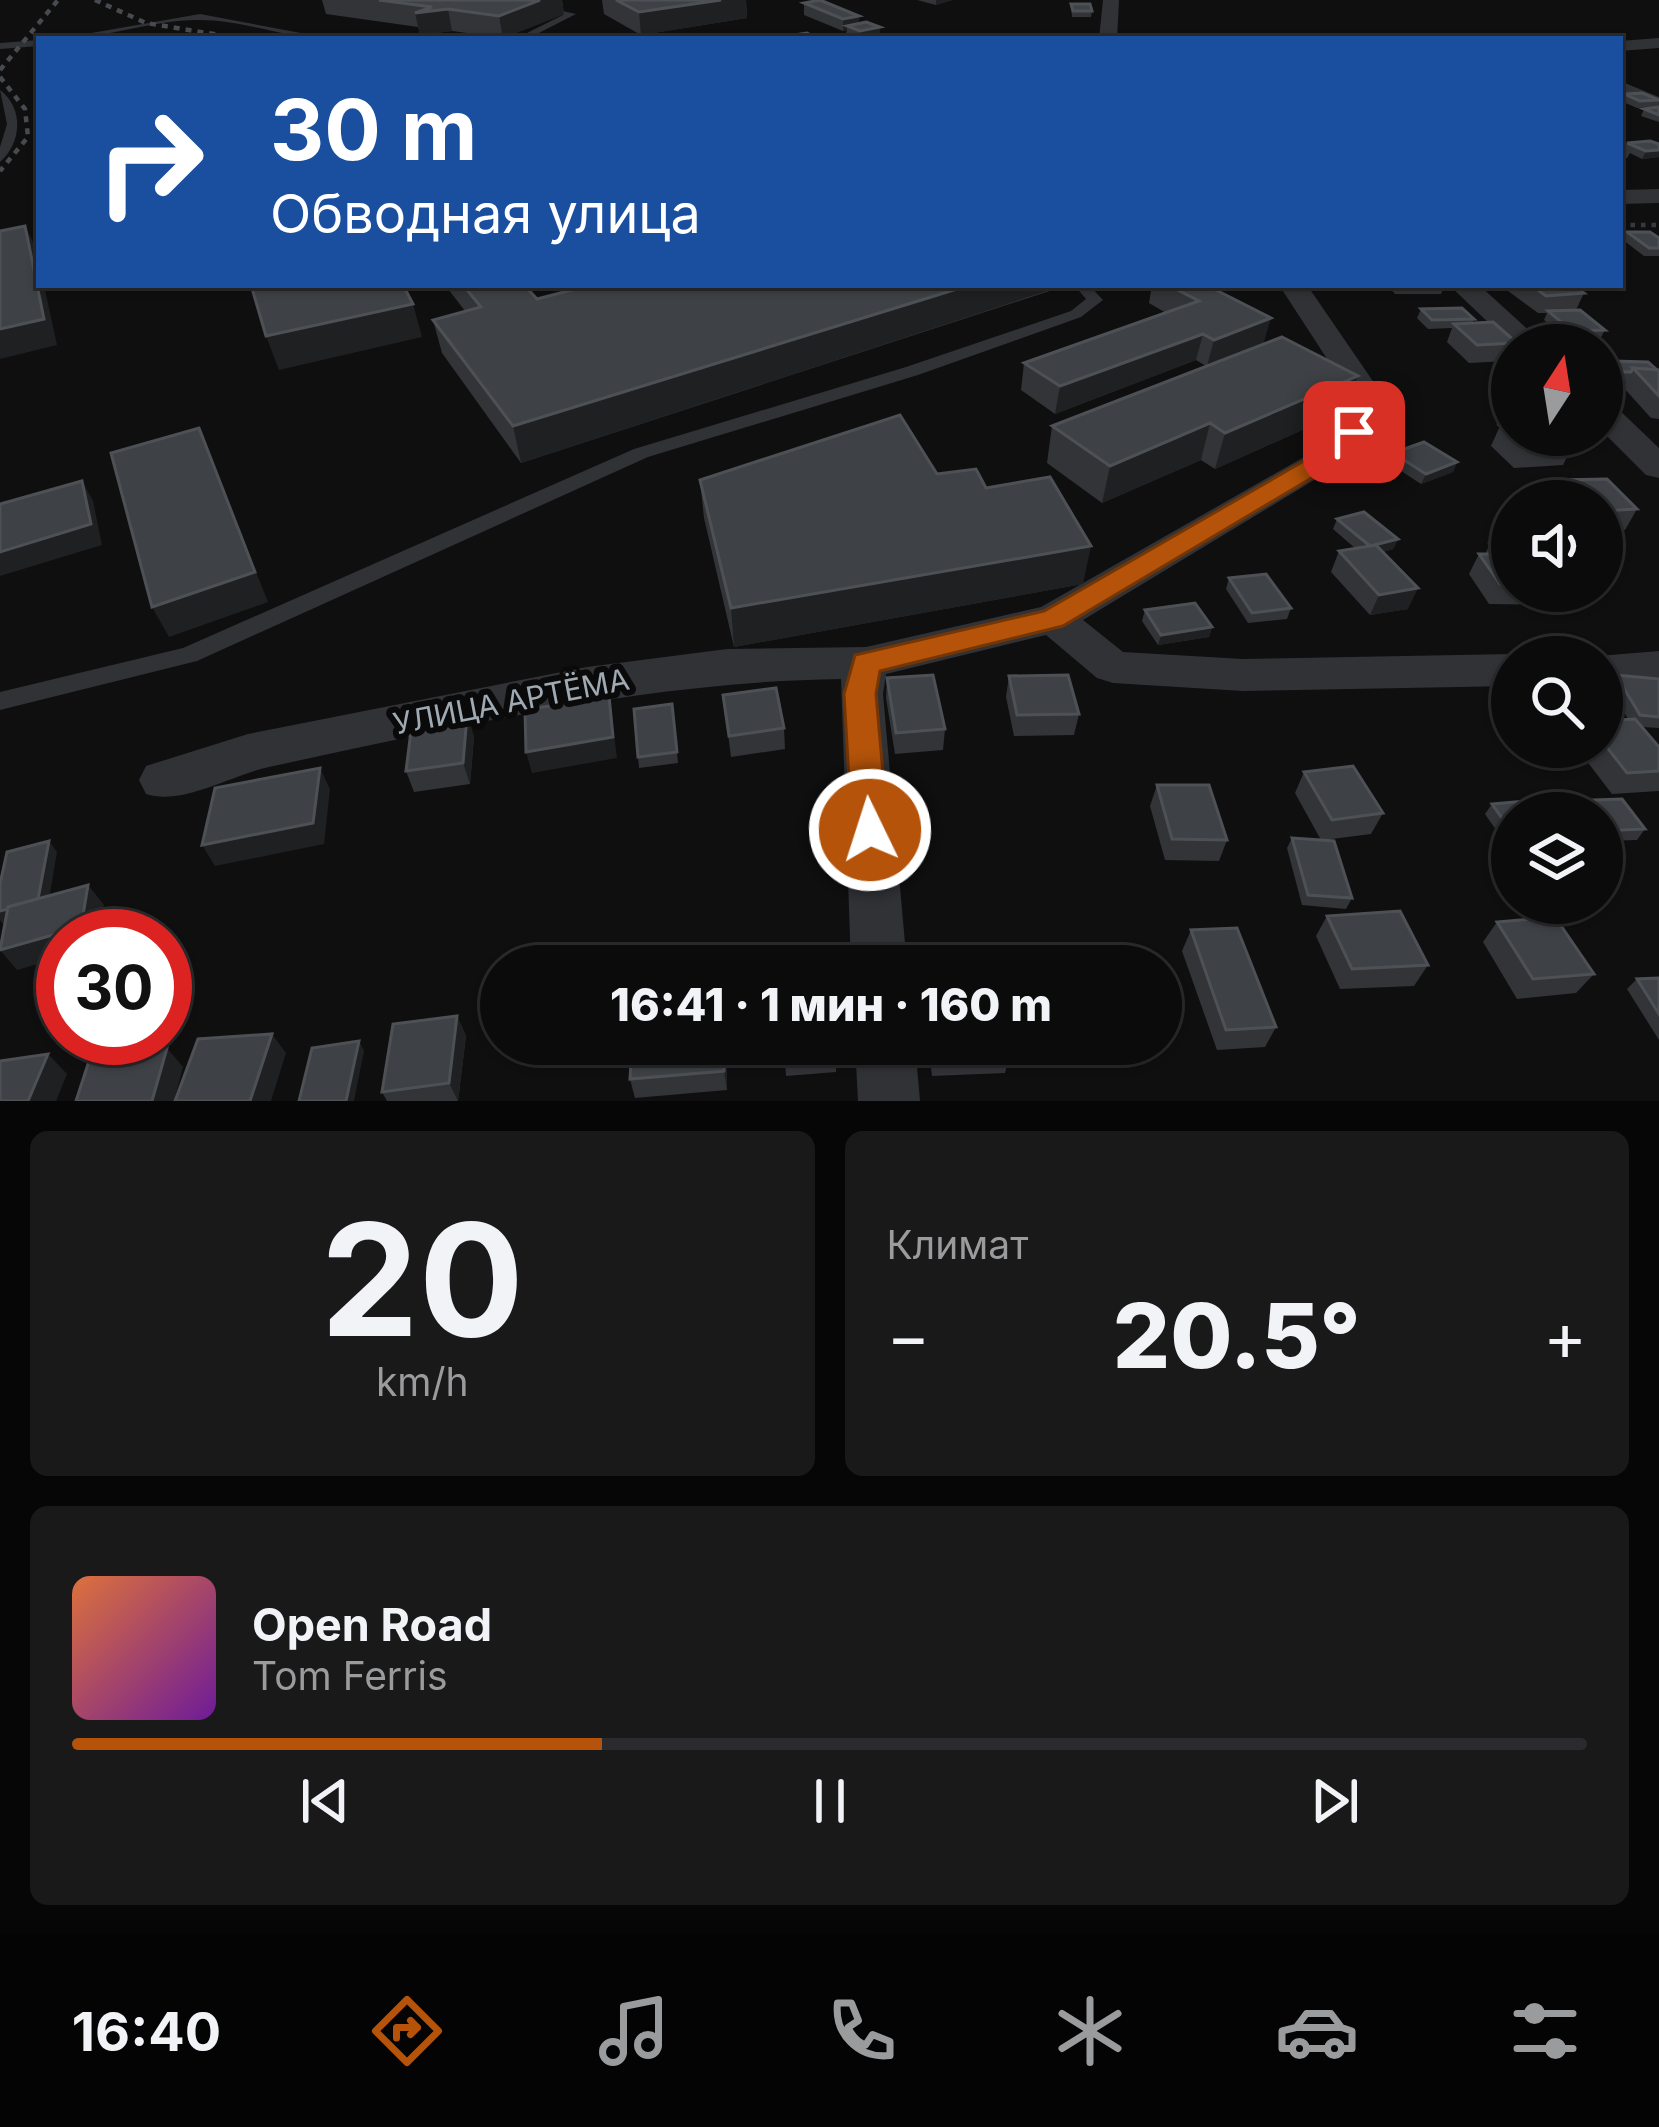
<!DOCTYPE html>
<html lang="ru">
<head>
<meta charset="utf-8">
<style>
	:root { --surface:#0b0b0c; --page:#19191a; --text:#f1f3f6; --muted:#9a9b9d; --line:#2b2b2d; --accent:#b45309 }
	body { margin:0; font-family:Inter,sans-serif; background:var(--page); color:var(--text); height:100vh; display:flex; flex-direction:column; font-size:45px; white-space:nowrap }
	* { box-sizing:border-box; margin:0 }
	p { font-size:39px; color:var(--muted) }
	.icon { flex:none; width:66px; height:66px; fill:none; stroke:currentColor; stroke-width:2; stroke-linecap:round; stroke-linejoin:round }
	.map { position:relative; height:1101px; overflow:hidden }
	.drawer { display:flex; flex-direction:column; gap:30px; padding:30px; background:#060607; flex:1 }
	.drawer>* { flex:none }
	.top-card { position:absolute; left:36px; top:36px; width:1587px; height:252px; border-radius:0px; box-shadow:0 3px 9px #0004,0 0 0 3px var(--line); background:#1a4fa0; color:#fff; overflow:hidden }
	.needle { width:78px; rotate:12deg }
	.tools { position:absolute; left:1491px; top:324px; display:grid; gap:24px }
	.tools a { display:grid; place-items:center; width:132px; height:132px; border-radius:50%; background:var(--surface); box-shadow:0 3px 9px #0004,0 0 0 3px var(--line); font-size:60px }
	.speed { position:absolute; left:36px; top:909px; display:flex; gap:24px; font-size:60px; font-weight:700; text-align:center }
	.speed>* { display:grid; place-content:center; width:156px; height:156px; border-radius:50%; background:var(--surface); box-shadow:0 3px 9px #0004,0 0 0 3px var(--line); line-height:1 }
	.speed .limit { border:18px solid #d22; background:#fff; color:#111 }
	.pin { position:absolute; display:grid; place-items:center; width:102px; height:102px; color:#fff; margin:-51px; border-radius:24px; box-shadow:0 6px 18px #0006 }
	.me { position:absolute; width:132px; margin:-66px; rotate:356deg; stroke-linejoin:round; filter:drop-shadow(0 0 9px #0008) }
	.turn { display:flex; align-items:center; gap:42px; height:252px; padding:0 36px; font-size:54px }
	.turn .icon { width:156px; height:156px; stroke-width:2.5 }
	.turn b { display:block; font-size:84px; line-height:102px }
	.big { font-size:90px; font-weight:800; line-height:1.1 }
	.drawer .tile { flex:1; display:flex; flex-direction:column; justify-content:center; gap:18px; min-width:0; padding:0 42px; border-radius:18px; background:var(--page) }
	.drawer .dial { align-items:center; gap:0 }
	.dial b { font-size:156px; line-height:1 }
	.song { display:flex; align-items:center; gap:36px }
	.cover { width:144px; height:144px; border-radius:18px; background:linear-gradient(135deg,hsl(20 70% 55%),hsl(280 70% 35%)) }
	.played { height:12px; border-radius:6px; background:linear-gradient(90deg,var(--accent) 35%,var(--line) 35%) }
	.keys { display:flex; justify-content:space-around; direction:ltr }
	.heat { display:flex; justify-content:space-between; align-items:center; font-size:66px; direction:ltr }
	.drawer .tiles { flex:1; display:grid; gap:30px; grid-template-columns:1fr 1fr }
	.tile:last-child { grid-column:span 2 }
	.trip { position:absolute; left:480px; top:945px; width:702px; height:120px; border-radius:60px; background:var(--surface); box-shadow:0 3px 9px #0004,0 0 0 3px var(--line); font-weight:800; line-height:120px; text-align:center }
	.tabs { display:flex; height:192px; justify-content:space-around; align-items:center; background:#040405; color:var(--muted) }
	.tabs .icon { width:84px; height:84px }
	.tabs .current { color:var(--accent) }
	.tabs b { font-size:54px; color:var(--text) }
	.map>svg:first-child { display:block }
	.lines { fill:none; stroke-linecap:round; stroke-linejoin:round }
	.path { stroke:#363a3d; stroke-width:4.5; stroke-dasharray:4.5 6; stroke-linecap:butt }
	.lane { fill:#303236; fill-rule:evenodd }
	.street { fill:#303236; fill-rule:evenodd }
	.rail { stroke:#474b4f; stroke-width:4.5; stroke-dasharray:6 6; stroke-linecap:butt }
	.wall { fill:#323437 }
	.shaded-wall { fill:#1f2022 }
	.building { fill:#3e4145; stroke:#4d5156; stroke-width:3 }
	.route { fill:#b45309; stroke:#753606; stroke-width:3 }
	.labels { text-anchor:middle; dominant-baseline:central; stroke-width:12; stroke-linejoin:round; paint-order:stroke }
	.street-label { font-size:30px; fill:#9faab3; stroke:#0a0a0b }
</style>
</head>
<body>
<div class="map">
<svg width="1659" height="1101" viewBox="0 0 1659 1101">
	<rect width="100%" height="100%" fill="#0f0f10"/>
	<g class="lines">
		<!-- path -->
		<polyline class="path" points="1620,225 1659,225"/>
		<!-- lane -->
		<g class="lane">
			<polygon points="497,0 514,0 576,14 527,39 515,39 563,15"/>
			<path d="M200,14L333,39C288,39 244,20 200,20C155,19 105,39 57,39Z"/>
			<polygon points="39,40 39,46 0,49 0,43"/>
			<path d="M0,90C24,108 22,143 0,162V147L7,124Z"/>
			<polygon points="1074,285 1089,285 1103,300 1081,317 918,375 648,457 197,661 0,710 0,692 183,648 634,449 906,367 1071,311 1086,299"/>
		</g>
		<!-- street -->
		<g class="street">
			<polygon points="1103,0 1119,0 1117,39 1099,39"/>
			<polygon points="1659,38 1659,48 1620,51 1620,41"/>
			<polygon points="1620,81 1659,97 1659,110 1620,94"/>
			<polygon points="1659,189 1659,203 1620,204 1620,190"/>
			<path d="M1279,285H1307L1392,409L1344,462L1083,620L1123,652L1243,659L1512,654L1522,657H1512V686L1243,691L1113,683L1097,678L1046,635L886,674L883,694L907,966H851L841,679C643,682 461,726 269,767C231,775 182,806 146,794L139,780L146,766L248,734L587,667L727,649L866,647L1041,607L1320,448L1359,408Z"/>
			<polygon points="1449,285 1479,285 1545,345 1512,345"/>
			<polygon points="1602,402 1614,405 1659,448 1659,478 1646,475 1602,431"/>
			<polygon points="1659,651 1659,683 1602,684 1602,657 1586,657"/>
			<polygon points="855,1044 915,1044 920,1101 858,1101"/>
		</g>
		<!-- rail -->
		<g class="rail">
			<polyline points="95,0 146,23 244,39"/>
			<polyline points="0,70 58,0"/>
			<polyline points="0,77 25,109 28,137 0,171"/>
		</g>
	</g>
	<!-- wall -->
	<g class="wall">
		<polygon points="322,0 562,0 564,14 503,38 452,31 420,35 418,27 326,14"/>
		<polygon points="602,0 746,0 747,18 641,35 604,14"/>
		<polygon points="917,0 952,0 936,5"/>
		<polygon points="804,3 859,24 880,27 880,33 860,37 846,33 847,30 843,31 804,15"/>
		<polygon points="1071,4 1092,11 1091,17 1072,17"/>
		<polygon points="1624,94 1659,100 1656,107 1637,108 1621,101"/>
		<polygon points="1659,107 1659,122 1641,116 1644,109"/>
		<polygon points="1627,143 1659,144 1659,157 1642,159 1630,153 1627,158 1620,159 1620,146 1625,148"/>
		<polygon points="1627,232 1659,238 1659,256 1644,256 1623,240"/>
		<polygon points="445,285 524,285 537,299 1065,286 521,463 442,353 433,320 465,311"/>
		<polygon points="1152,285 1206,285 1264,344 1358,376 1345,411 1215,469 1201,460 1102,503 1047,463 1052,426 1206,366 1196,360 1055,414 1021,390 1024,363 1166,313 1149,303"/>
		<polygon points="1387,285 1445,285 1441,294 1395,294"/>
		<polygon points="1500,285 1573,285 1584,293 1576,310 1605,330 1600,339 1567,340 1544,320 1547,313 1538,313"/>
		<polygon points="1421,309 1474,319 1472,323 1517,343 1512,345 1512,353 1508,361 1469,363 1447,342 1452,328 1428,329 1417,318"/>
		<polygon points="1613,361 1659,370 1659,419 1651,418 1623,387 1626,382 1619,382 1608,371"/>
		<polygon points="1501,366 1512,366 1512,391 1497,375"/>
		<polygon points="1500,426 1512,435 1590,435 1588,437 1566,438 1573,445 1563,465 1514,468 1491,446"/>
		<polygon points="1393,453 1457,462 1453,472 1421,484 1389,463"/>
		<polygon points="937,474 986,488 1083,584 734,647 704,518 700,480"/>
		<polygon points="1557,480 1637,509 1625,530 1602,530 1602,501 1547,500"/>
		<polygon points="1337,519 1398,539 1393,549 1383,552 1408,609 1370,615 1331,572 1339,551 1356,549 1333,529"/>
		<polygon points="1490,544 1512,544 1512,591 1572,591 1564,605 1489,604 1469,574 1479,554 1485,554"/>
		<polygon points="1229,578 1291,608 1287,619 1248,623 1226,589"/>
		<polygon points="1145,610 1212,627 1209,637 1158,645 1142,621"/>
		<polygon points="1616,675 1659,679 1659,728 1642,727 1659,747 1659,791 1612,794 1576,747 1602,747 1602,721 1628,719 1609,686"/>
		<polygon points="1009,676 1079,714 1074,735 1014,736 1006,697"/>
		<polygon points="887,678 945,729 943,750 895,754 886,698"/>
		<polygon points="723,695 784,728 785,749 731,757"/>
		<polygon points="672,704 678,763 639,768 638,757"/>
		<polygon points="467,716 474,737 470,784 414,792 406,771"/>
		<polygon points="1304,772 1383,813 1371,834 1324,840 1352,898 1346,909 1302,905 1287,848 1292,838 1321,840 1295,793"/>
		<polygon points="1157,785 1227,840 1219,861 1165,860 1150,806"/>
		<polygon points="1622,799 1645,829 1637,840 1602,841 1602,813 1557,812 1565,801"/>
		<polygon points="1492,804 1512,813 1512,853 1485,814"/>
		<polygon points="1327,916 1428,965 1414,986 1340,989 1316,936"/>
		<polygon points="1497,922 1594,974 1576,993 1517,999 1483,942"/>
		<polygon points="1191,930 1276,1027 1265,1047 1217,1050 1182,951"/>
		<polygon points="1659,978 1659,1040 1627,989 1637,979"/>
		<polygon points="457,1016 466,1036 458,1101 387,1101 382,1092"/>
		<polygon points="726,1044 727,1090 635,1098 630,1079"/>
		<polygon points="784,1044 836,1062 836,1072 786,1076"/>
		<polygon points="928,1044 1008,1044 1010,1054 1005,1073 932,1076"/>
		<polygon points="1079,1044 1141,1044 1135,1059 1085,1065"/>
	</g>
	<!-- shaded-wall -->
	<g class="shaded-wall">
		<polygon points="540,0 562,0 564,14 503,38 499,16"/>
		<polygon points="721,0 746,0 747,18 641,35 639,12"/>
		<polygon points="936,0 952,0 936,5"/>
		<polygon points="448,9 452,31 420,35 415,13"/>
		<polygon points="859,16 859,28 847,26 847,30 843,31 843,19"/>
		<polygon points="880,27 880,33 860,37 860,31"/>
		<polygon points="1659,150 1659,157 1642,159 1646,151"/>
		<polygon points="25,226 37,250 39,285 44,285 57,345 0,359 0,329"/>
		<polygon points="970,285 1065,285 521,463 513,426"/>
		<polygon points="413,304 422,337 279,370 266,336"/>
		<polygon points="1271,318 1263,345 1207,366 1214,340"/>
		<polygon points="1203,334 1196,360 1055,414 1060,386"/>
		<polygon points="1358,376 1345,411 1215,469 1225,433"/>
		<polygon points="1210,423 1201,460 1102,503 1110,466"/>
		<polygon points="199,428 268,602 169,637 152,607"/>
		<polygon points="1457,462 1453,472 1421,484 1426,474"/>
		<polygon points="82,481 93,501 102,545 0,576 0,552"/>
		<polygon points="1398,539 1393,549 1366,557 1370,547"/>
		<polygon points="1091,546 1083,584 734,647 731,608"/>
		<polygon points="1418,588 1408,609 1370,615 1379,595"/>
		<polygon points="1212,627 1209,637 1158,645 1161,635"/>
		<polygon points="609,696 617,758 532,773 526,752"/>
		<polygon points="467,716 474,737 470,784 463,763"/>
		<polygon points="320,768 330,789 324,844 215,866 202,845"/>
		<polygon points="49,841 57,852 47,911 3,924 0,920 0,911"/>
		<polygon points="88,885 104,905 100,936 63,936 63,957 17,970 0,950"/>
		<polygon points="457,1016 466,1036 458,1101 449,1083"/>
		<polygon points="272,1034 286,1053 271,1101 250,1101"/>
		<polygon points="359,1041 364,1051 354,1101 346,1101"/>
		<polygon points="724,1044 726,1044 727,1090 724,1071"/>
		<polygon points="167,1048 183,1067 174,1101 152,1101"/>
		<polygon points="48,1054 67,1074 56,1101 28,1101"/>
	</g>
	<!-- building -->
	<g class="building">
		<polygon points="379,0 540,0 499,16 448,9 415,13 432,7"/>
		<polygon points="616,0 721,0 639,12"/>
		<polygon points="820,0 859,16 843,19 804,3"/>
		<polygon points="1071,4 1090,4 1092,11 1073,11"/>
		<polygon points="866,22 880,27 860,31 847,26"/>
		<polygon points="807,33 819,39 774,38"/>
		<polygon points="1642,93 1659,100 1640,101 1624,94"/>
		<polygon points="1659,107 1659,115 1644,109"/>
		<polygon points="1650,141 1659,144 1659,150 1646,151 1627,143"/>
		<polygon points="25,226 44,319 0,329 0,231"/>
		<polygon points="1627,232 1650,232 1659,238 1659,248 1649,248"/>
		<polygon points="251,285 403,285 413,304 266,336"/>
		<polygon points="463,285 524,285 537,299 591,285 970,285 513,426 433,320 481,307"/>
		<polygon points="1168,285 1206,285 1271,318 1214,340 1203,334 1060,386 1024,363 1199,301"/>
		<polygon points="1531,285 1573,285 1584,293 1546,296"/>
		<polygon points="1462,308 1474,319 1432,320 1421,309"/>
		<polygon points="1580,310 1605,330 1572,331 1548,311"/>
		<polygon points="1493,322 1517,343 1477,345 1454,324"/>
		<polygon points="1282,337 1358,376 1225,433 1210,423 1110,466 1052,426"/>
		<polygon points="1613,361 1648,362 1657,370 1633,368 1631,372 1624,372"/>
		<polygon points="1501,366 1512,366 1512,377"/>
		<polygon points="1633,368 1659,370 1659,396"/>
		<polygon points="900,415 937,474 976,469 986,488 1050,477 1091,546 731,608 700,480"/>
		<polygon points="1500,426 1512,426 1512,435 1562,435 1573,445 1524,449"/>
		<polygon points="199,428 255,572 152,607 111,453"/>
		<polygon points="1424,442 1457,462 1426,474 1393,453"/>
		<polygon points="1607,479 1637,509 1602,511 1602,501 1577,501 1557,480"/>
		<polygon points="82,481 91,524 0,552 0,504"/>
		<polygon points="1364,512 1398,539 1370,546 1337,519"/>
		<polygon points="1490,544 1512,544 1512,584 1500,584 1479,554 1496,554"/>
		<polygon points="1376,545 1418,588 1379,595 1339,551"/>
		<polygon points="1266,574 1291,608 1252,613 1229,578"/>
		<polygon points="1195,603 1212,627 1161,635 1145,610"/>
		<polygon points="933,675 945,729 896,733 887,678"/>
		<polygon points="1068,675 1079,714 1017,715 1009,676"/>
		<polygon points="1616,675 1659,679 1659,717 1640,715"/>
		<polygon points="776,688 784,728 729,736 723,695"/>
		<polygon points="609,696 613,737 526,752 525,710"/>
		<polygon points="672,704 677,752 638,757 634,709"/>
		<polygon points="467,716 463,763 406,771 412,723"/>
		<polygon points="1635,719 1659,747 1659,771 1627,773 1602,741 1602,721"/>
		<polygon points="1353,766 1383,813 1332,820 1304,772"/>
		<polygon points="320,768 313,823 202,845 215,788"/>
		<polygon points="1157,785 1209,785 1227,840 1172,839"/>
		<polygon points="1622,799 1645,829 1602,831 1602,813 1573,813 1565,801"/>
		<polygon points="1539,800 1549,813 1512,813 1512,832 1492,804"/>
		<polygon points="1292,838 1334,841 1352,898 1308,895"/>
		<polygon points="49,841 38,899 8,907 8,909 0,911 0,884 7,852"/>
		<polygon points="88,885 81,927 0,950 8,907"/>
		<polygon points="1400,911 1428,965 1352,969 1327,916"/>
		<polygon points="1555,917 1594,974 1533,979 1497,922"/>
		<polygon points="1237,928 1276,1027 1226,1030 1191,930"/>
		<polygon points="1659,978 1659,1014 1637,979"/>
		<polygon points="457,1016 449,1083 382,1092 393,1024"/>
		<polygon points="272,1034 250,1101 175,1101 198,1039"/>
		<polygon points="359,1041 346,1101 299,1101 312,1048"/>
		<polygon points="632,1044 724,1044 724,1071 630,1079"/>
		<polygon points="784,1044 834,1044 836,1062 785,1066"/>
		<polygon points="933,1044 1008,1044 1010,1054 935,1057"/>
		<polygon points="167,1048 152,1101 76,1101 89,1061"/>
		<polygon points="48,1054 28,1101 0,1101 0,1061"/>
	</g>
	<!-- route -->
	<polygon class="route" points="1354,425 1366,432 1340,461 1063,626 880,671 876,694 888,830 882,841 870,845 857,841 852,830 844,694 855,655 1044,611 1323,450"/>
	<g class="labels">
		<!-- street labels -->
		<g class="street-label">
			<text transform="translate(511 701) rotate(-11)">УЛИЦА АРТЁМА</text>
		</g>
	</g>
</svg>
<div class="tools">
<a><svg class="needle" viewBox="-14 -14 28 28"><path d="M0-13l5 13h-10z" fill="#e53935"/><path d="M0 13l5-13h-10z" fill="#9a9b9d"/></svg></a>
<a><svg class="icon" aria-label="sound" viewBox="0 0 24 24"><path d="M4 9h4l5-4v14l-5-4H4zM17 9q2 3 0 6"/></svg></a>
<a><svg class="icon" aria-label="search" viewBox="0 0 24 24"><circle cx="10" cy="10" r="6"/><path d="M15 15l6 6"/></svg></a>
<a><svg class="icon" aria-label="layers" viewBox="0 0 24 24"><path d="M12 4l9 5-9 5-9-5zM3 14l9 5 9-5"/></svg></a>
</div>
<div class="speed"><div class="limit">30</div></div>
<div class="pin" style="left:1354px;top:432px;background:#d93025"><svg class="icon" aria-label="arrive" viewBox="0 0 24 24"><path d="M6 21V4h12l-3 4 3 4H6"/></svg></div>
<svg class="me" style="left:870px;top:830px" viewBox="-20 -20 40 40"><circle r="17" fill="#b45309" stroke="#fff" stroke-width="3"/><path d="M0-11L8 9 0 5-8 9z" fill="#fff"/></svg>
<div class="trip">16:41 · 1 мин · 160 m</div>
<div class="top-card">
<div class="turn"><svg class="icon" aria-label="right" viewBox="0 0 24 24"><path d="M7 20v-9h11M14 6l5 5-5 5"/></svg><div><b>30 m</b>Обводная улица</div></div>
</div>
</div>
<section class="drawer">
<div class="tiles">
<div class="tile dial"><b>20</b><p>km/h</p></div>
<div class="tile"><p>Климат</p>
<div class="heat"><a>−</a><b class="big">20.5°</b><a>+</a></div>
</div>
<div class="tile">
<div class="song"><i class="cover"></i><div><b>Open Road</b><p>Tom Ferris</p></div></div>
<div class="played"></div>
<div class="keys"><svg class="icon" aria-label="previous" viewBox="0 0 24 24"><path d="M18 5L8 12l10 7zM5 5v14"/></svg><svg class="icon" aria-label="pause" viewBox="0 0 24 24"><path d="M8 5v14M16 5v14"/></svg><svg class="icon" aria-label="next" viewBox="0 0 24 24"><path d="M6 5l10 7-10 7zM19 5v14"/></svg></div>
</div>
</div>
</section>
<nav class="tabs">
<b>16:40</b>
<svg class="icon current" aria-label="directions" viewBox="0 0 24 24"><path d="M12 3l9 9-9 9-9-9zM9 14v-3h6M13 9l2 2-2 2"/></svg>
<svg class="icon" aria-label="music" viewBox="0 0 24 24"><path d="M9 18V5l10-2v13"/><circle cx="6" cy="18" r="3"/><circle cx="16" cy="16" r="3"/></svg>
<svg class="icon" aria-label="phone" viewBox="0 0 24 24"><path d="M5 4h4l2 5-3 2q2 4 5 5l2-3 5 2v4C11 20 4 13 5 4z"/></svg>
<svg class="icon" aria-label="climate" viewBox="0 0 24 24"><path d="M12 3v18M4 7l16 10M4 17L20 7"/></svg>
<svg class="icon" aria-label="car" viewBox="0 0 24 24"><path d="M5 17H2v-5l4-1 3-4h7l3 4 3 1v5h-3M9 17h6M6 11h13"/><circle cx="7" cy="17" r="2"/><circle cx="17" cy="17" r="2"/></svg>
<svg class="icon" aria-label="filters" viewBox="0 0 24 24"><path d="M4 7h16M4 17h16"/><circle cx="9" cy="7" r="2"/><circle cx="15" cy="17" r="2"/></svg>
</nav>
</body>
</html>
